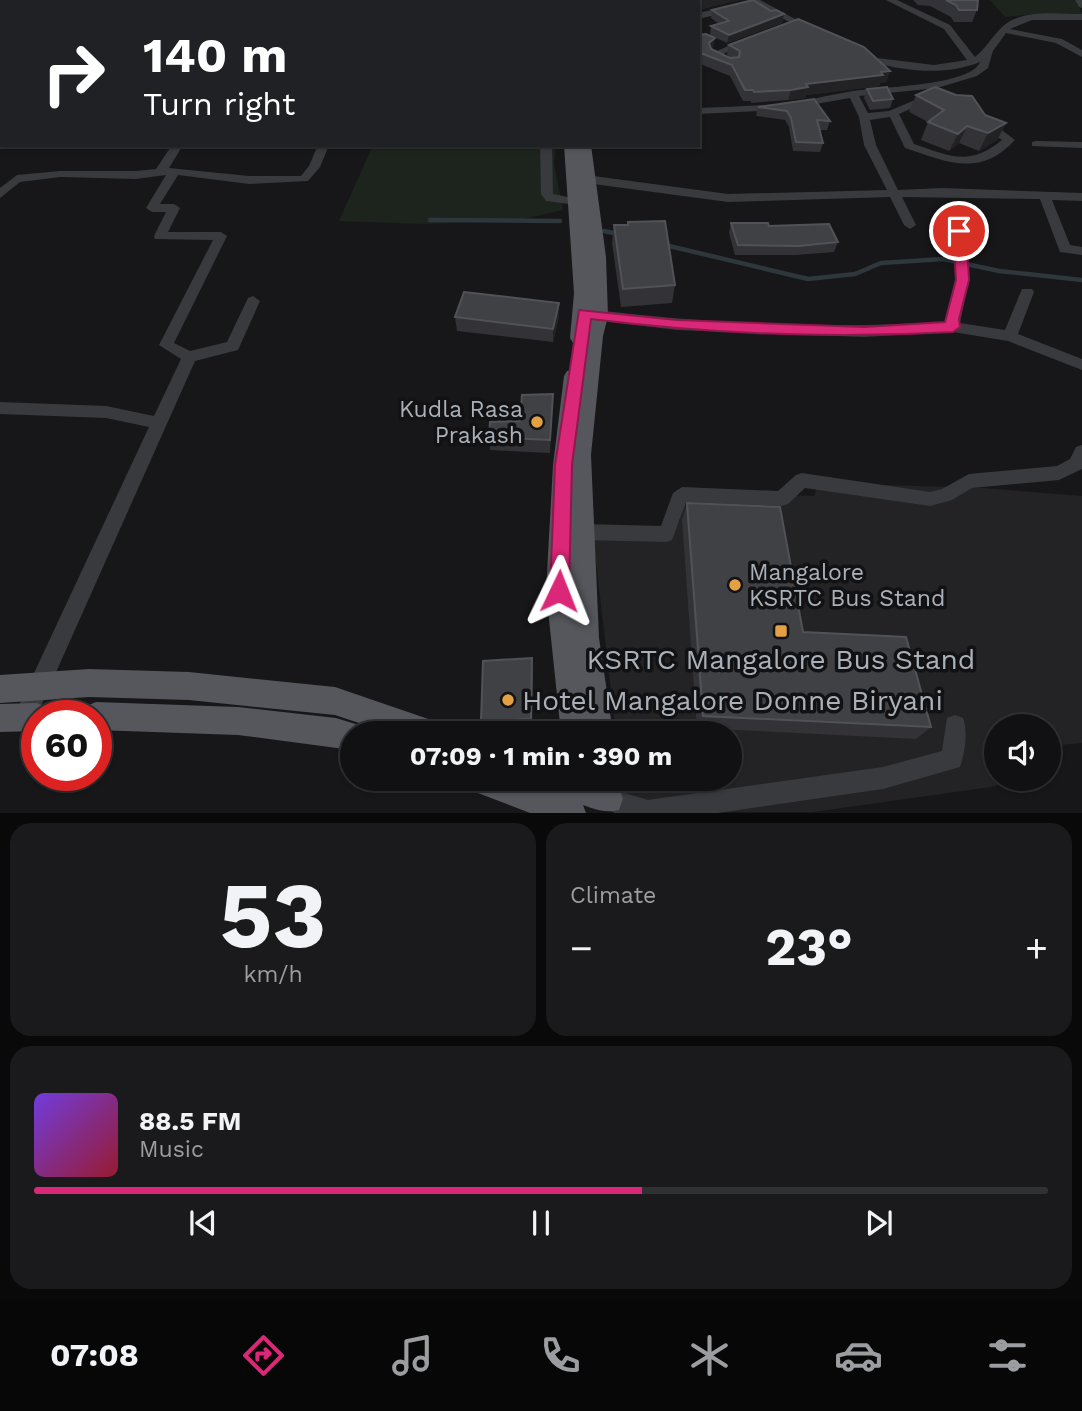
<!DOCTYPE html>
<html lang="en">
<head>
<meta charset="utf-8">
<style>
	:root { --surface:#111113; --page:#1a1a1c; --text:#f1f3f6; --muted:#9c9da0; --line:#303133; --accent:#db2777 }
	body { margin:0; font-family:"Work Sans",sans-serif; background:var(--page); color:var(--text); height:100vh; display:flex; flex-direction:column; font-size:26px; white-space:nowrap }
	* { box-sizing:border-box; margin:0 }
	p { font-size:23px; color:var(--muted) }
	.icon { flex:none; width:38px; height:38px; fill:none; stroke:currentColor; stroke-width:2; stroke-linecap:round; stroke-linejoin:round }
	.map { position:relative; height:813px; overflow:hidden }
	.panel { display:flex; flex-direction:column; gap:10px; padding:10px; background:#09090a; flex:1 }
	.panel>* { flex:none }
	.top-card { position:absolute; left:0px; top:0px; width:700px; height:147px; box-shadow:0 2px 5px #0004,0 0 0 2px var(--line); background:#202124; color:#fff; overflow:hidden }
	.tools { position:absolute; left:984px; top:714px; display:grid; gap:14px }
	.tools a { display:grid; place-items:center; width:77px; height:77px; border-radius:50%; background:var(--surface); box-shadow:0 2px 5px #0004,0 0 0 2px var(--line); font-size:35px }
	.speed { position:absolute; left:21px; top:700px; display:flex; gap:14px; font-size:35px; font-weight:700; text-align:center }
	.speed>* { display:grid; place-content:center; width:91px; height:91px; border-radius:50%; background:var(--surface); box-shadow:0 2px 5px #0004,0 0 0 2px var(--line); line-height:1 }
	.speed .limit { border:10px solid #d22; background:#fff; color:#111 }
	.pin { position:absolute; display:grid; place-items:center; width:60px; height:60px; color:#fff; margin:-30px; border:4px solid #fff; border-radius:50%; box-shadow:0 2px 7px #0007 }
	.me { position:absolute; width:77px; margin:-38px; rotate:2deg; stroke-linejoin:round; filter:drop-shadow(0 0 5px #0008) }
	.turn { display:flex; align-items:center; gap:24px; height:147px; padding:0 28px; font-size:32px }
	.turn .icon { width:91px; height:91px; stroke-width:2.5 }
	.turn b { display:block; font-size:49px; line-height:60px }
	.big { font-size:52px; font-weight:700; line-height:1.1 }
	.panel .tile { flex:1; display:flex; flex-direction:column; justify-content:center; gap:10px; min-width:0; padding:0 24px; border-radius:21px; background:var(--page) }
	.panel .dial { align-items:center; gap:0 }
	.dial b { font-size:91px; line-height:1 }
	.song { display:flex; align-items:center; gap:21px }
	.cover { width:84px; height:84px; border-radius:10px; background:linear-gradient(135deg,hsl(260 70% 55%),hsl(350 70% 35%)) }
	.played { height:7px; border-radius:4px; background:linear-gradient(90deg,var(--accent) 60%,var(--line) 60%) }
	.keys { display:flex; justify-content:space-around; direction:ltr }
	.heat { display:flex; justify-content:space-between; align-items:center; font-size:38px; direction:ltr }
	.panel .tiles { flex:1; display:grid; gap:10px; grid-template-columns:1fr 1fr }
	.tile:last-child { grid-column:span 2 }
	.trip { position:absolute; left:340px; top:721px; width:402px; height:70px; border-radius:35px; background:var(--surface); box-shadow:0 2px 5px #0004,0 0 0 2px var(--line); font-weight:700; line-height:70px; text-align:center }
	.menu { display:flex; height:112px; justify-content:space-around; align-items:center; background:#070708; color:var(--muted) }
	.menu .icon { width:49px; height:49px }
	.menu .active { color:var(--accent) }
	.menu b { font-size:32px; color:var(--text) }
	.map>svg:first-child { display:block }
	.built { fill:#232326 }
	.green { fill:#1d241e }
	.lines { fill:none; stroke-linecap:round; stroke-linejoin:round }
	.stream { stroke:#2e373c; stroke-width:4.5 }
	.minor { fill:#383a3e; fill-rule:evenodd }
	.major { fill:#55575c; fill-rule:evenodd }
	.wall { fill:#333337 }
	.shaded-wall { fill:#222225 }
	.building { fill:#404145; stroke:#505257; stroke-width:2 }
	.route { fill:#db2777; stroke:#8e194d; stroke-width:2 }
	.poi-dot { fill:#e4a144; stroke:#121214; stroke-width:2.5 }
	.labels { text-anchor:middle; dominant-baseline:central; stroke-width:7; stroke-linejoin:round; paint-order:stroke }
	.poi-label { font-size:23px; fill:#aab0b8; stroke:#121214; text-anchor:end }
	.near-poi-label { font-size:28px; fill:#aab0b8; stroke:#121214 }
</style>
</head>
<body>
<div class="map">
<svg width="1082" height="813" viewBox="0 0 1082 813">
	<rect width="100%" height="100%" fill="#171719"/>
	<!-- built -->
	<polygon class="built" points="818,483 983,488 1082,496 1082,743 1048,746 1048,726 996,726 996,779 1021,779 991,787 813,812 630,812 624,779 730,779 730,733 616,733 592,529 673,530 680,520 680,492 814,496"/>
	<!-- green -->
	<g class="green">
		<polygon points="990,0 1076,0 1082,14 1035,14 1005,17"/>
		<polygon points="373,145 556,145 554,164 563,210 519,220 423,224 339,221"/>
	</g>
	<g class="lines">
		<!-- stream -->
		<g class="stream">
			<polyline points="430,220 560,221"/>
			<polyline points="604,231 618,234"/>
			<polyline points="665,245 808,279 855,274 881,263 943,259 999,271 1082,280"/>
		</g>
		<!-- minor -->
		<g class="minor">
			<polygon points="244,0 253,0 243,2"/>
			<polygon points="750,0 760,0 815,30 807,32"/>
			<path d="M886,0H897L950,25L975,57C986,48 992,37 1001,28C1020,8 1057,14 1082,14V20H1032L1010,29L1062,39L1082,50V57L1056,43L1006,33L993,51L988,68L977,76L937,88L859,96L868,113L889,111L927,95L935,97V101H928L899,114L914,144C950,156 969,167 1002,140L984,129L978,121L987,119L1015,140C980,178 947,162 905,148L890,117L870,120L876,145L898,190L942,188L1082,193V201L1052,200L1070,245L1082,247V255L1060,252L1040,199L902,197L916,225L910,229L904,225L890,197L728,202L586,183L580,179L586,175L728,194L887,190L864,145L859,117L850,98L781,110L698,114V108C725,107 752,106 779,104C803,102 828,95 853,91C877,87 971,86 980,62C946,76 909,71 874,63L872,61L877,58L934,65L967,60L944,29Z"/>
			<polygon points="1075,0 1082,0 1082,8 1079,7"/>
			<polygon points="730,6 733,7 733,11 698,19 698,13"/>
			<polygon points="746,38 754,40 721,55 729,60 729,64 723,64 708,55"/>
			<rect x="0" y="117" width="2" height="6"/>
			<polygon points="1036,141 1082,142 1082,148 1032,146 1032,142"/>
			<polygon points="172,145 183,145 169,168 249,176 301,176 309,166 318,145 329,145 320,167 308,181 249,184 178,175 160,204 174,204 180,208 168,232 221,232 227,236 174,343 190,351 227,342 248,298 253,296 260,301 238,350 195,361 32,726 24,729 16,726 13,718 149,427 106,418 0,414 0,402 106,406 154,416 181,359 159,345 213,240 155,239 154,236 166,212 152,212 146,208 166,175 136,179 60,177 20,182 0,198 0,188 17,175 60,171 136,171 156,169"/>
			<polygon points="540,145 552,145 553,194 577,199 577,205 546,201 541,194"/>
			<path d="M959,227L965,231L969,280L960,323L1005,330L1022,289H1032L1034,292L1018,334L1082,359V370L1008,341L953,332L864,337L677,330L587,319L580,314L587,309C706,324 825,329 945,322L955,280L953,231Z"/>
			<polygon points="1082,445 1082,469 1059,480 972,488 952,500 930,506 805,488 788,504 782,506 686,502 672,540 666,542 583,540 577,538 574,532 577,526 583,524 661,526 673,493 682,487 778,491 796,475 802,473 930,492 942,489 969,474 1057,466 1070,459 1076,447"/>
			<path d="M955,715L963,718C968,732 965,753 960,767L883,789L718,813H615L600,807L597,799L600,791L608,788L648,800L883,767L942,751L947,718Z"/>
		</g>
		<!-- major -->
		<g class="major">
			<rect x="606" y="0" width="12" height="2"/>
			<polygon points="564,145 591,145 606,257 608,316 603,336 591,455 599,638 613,733 561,733 546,591 553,465 564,376 567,371 579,370 582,344 573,343 570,338 574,293"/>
			<polygon points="89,669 189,672 335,687 440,723 444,733 389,733 335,715 189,700 89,697 0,703 0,675"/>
			<polygon points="96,702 238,707 336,718 362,726 365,733 352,733 352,750 238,735 96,730 96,716 82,716 86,706"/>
			<polygon points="37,703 47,707 51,716 37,716 37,731 0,732 0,704"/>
			<path d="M466,779H520L541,787L538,779H594L619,788L623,799L619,810C606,813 596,810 583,805L586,813H530L470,790Z"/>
		</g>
	</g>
	<!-- wall -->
	<g class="wall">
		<polygon points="365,0 383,0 382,2 365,2"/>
		<polygon points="739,0 698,10 698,2 636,2"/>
		<polygon points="913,0 978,0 977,10 972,22 954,22 951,17 930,6 918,5"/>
		<polygon points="712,10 771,11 784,14 782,23 727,43 710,35 711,26 719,24 711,18"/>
		<polygon points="698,35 715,38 712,49 730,58 731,58 727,55 729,45 890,71 886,82 880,83 879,86 806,95 805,98 788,100 751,103 751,101 743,101 730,76 698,63"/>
		<polygon points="867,89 893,99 890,108 870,110 864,98"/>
		<polygon points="916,95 985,115 1006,123 997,140 979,151 959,143 949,151 921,140 928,122 909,112"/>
		<polygon points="814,99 830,121 827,130 819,130 823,143 820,152 793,151 789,127 785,120 756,116 758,107"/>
		<polygon points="731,223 769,226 838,242 834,252 796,255 735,255 729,233"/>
		<polygon points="614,225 675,285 672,303 621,307 612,243"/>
		<polygon points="559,303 559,317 553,342 457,331 455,317"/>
		<polygon points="553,394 550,453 490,450 489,437 520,421"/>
		<polygon points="687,503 803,632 931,727 916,739 697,728 682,520"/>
		<polygon points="533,668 532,728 482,729 481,721"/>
	</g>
	<!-- shaded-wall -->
	<g class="shaded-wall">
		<polygon points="700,0 739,0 698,10"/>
		<polygon points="784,14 782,23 727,43 729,35"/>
		<polygon points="715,38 713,49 707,53 709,43"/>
		<polygon points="890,71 886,82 880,83 879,86 806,95 805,98 788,100 791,90 806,84"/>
		<polygon points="1006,123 997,140 979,151 988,133"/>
		<polygon points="967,126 959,143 949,151 958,134"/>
		<polygon points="559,303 559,317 553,342 553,329"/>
	</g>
	<!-- building -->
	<g class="building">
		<rect x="405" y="0" width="37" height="2"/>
		<polygon points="637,0 701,0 636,2"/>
		<polygon points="753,0 771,11 776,10 784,14 729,35 711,26 729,21 712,10"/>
		<polygon points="946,0 978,0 977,10 959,10 956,5"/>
		<rect x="534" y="1" width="28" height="1"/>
		<polygon points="798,19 864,47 890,71 881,72 883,75 806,84 808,87 791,90 754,92 753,90 745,90 732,65 698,52 698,35 706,34 715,38 709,43 711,49 730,58 739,57 740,51 729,45"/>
		<polygon points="887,87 893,99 873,101 867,89"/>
		<polygon points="935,87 956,95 972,96 985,115 1006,123 988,133 967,126 958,134 928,122 944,110 916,95"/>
		<polygon points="814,99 830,121 817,120 823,143 796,142 791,118 787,111 758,107"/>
		<polygon points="665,221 675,285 623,289 614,225 628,225 628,222"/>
		<polygon points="731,223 768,223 769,226 829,224 838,242 799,246 738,245"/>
		<polygon points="464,292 559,303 553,329 455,317"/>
		<polygon points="553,394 550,440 489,437 490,422 520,421 522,395"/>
		<polygon points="687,503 780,507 803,632 906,637 931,727 703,716"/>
		<polygon points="532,658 531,719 481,721 483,661"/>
	</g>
	<!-- route -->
	<path class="route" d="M959,227L966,231L969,280L959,319L960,327L953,332C831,339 711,334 591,319L572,465L569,591L566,597L559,600L553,597L550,591L555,465L579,310L677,320L864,327L945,322L956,280L953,231Z"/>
	<!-- markers -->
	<g class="poi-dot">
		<circle cx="537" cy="422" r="7"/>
		<circle cx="735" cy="585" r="7"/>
		<rect x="774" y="624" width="14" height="14" rx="3.5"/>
		<circle cx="508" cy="700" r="7"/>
	</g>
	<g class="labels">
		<!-- poi labels -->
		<g class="poi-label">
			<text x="523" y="409">Kudla Rasa<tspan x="523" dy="26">Prakash</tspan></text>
			<text x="749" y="572" text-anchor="start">Mangalore<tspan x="749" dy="26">KSRTC Bus Stand</tspan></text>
		</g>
		<!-- near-poi labels -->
		<g class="near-poi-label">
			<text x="781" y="659">KSRTC Mangalore Bus Stand</text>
			<text x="522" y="700" text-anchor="start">Hotel Mangalore Donne Biryani</text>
		</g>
	</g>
</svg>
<div class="tools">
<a><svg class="icon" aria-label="sound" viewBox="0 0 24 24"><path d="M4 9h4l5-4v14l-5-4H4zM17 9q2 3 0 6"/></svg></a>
</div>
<div class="speed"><div class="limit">60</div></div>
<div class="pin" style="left:959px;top:231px;background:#d93025"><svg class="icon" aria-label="arrive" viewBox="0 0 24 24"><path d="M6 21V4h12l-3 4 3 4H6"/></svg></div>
<svg class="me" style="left:559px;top:591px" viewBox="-20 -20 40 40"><path d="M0-17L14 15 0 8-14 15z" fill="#db2777" stroke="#fff" stroke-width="4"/></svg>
<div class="trip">07:09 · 1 min · 390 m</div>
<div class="top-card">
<div class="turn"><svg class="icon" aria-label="right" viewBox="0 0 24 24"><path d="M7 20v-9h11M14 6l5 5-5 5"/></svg><div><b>140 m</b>Turn right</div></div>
</div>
</div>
<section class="panel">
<div class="tiles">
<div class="tile dial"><b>53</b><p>km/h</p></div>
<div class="tile"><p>Climate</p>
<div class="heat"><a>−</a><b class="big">23°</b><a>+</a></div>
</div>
<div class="tile">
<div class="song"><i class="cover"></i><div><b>88.5 FM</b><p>Music</p></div></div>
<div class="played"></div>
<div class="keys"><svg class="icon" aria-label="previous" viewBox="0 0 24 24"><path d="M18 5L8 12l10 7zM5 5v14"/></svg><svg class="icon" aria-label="pause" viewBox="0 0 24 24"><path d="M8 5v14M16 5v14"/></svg><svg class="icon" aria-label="next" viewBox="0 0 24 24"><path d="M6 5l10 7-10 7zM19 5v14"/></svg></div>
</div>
</div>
</section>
<nav class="menu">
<b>07:08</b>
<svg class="icon active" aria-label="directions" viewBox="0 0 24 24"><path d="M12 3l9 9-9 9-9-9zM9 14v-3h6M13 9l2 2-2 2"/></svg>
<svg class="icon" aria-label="music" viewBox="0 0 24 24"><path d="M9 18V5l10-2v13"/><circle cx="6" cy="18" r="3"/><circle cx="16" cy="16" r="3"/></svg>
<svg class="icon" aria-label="phone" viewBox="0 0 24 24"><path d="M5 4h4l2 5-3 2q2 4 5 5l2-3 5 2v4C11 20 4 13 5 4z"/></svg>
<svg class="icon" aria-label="climate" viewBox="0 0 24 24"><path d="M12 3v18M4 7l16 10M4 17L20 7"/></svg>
<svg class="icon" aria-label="car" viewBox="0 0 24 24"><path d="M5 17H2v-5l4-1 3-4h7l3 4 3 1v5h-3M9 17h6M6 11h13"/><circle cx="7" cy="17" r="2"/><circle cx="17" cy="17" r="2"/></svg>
<svg class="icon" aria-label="filters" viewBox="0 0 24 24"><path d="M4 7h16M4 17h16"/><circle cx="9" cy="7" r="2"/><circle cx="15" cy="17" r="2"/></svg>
</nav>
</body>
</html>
